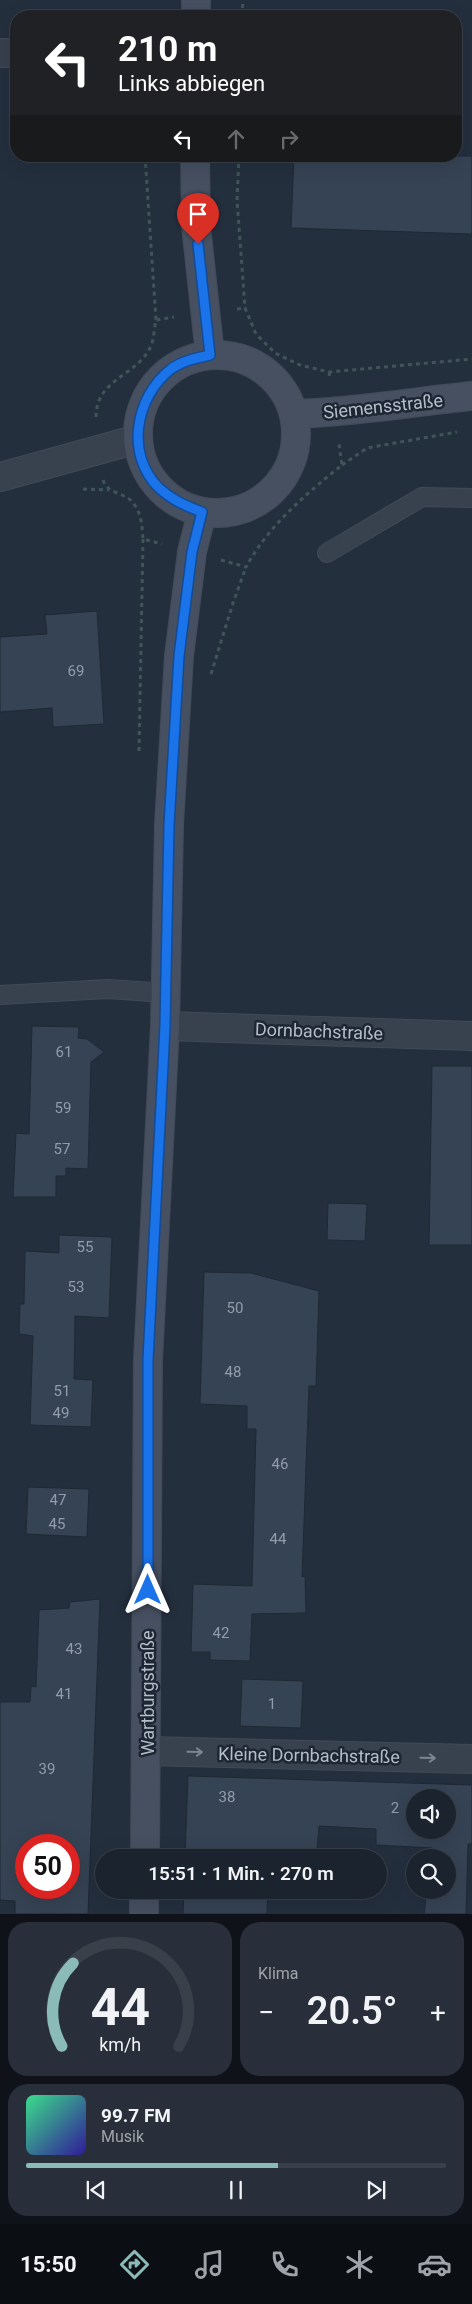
<!DOCTYPE html>
<html lang="de">
<head>
<meta charset="utf-8">
<style>
	:root { --surface:#1b232e; --page:#282f3a; --text:#f1f3f6; --muted:#a0a4aa; --line:#39404a; --accent:#8bbbb9 }
	body { margin:0; font-family:Roboto,sans-serif; background:var(--page); color:var(--text); height:100vh; display:flex; flex-direction:column; font-size:19px; white-space:nowrap }
	* { box-sizing:border-box; margin:0 }
	p { font-size:16px; color:var(--muted) }
	.icon { flex:none; width:28px; height:28px; fill:none; stroke:currentColor; stroke-width:2; stroke-linecap:round; stroke-linejoin:round }
	.map { position:relative; height:1914px; overflow:hidden }
	.details { display:flex; flex-direction:column; gap:8px; padding:8px; background:#0f1319; flex:1 }
	.details>* { flex:none }
	.hud { position:absolute; left:10px; top:10px; width:452px; height:152px; border-radius:20px; box-shadow:0 5px 20px #0002,0 0 0 1px var(--line); background:#202124; color:#fff; overflow:hidden }
	.tools { position:absolute; left:406px; top:1789px; display:grid; gap:10px }
	.tools a { display:grid; place-items:center; width:50px; height:50px; border-radius:50%; background:var(--surface); box-shadow:0 5px 20px #0002,0 0 0 1px var(--line); font-size:25px }
	.speed { position:absolute; left:15px; top:1834px; display:flex; gap:10px; font-size:25px; font-weight:700; text-align:center }
	.speed>* { display:grid; place-content:center; width:65px; height:65px; border-radius:50%; background:var(--surface); box-shadow:0 5px 20px #0002,0 0 0 1px var(--line); line-height:1 }
	.speed .limit { border:8px solid #d22; background:#fff; color:#111 }
	.pin { position:absolute; display:grid; place-items:center; width:42px; height:42px; color:#fff; margin:-51px -21px; border-radius:50% 50% 50% 0; rotate:-45deg; box-shadow:0 0 5px #0007 }
	.pin .icon { rotate:45deg }
	.me { position:absolute; width:55px; margin:-28px; rotate:0deg; stroke-linejoin:round; filter:drop-shadow(0 0 4px #0008) }
	.turn { display:flex; align-items:center; gap:18px; height:105px; padding:0 25px; font-size:22px }
	.turn .icon { width:65px; height:65px; stroke-width:2.5 }
	.turn b { display:block; font-size:35px; line-height:42px }
	.lanes { display:flex; align-items:center; height:48px; padding:0 25px; background:#0003; justify-content:center; gap:25px; direction:ltr }
	.lanes .off { opacity:.35 }
	.big { font-size:38px; font-weight:600; line-height:1.1 }
	.details .widget { flex:1; display:flex; flex-direction:column; justify-content:center; gap:8px; min-width:0; padding:0 18px; border-radius:20px; background:var(--page) }
	.details .dial { align-items:center; gap:0 }
	.dial svg { height:130px; overflow:visible; fill:none; stroke:var(--line); stroke-width:7; stroke-linecap:round; text-anchor:middle }
	.dial text { fill:var(--text); stroke:none }
	.song { display:flex; align-items:center; gap:15px }
	.cover { width:60px; height:60px; border-radius:8px; background:linear-gradient(135deg,hsl(150 70% 55%),hsl(250 70% 35%)) }
	.played { height:5px; border-radius:2px; background:linear-gradient(90deg,var(--accent) 60%,var(--line) 60%) }
	.keys { display:flex; justify-content:space-around; direction:ltr }
	.heat { display:flex; justify-content:space-between; align-items:center; font-size:28px; direction:ltr }
	.details .tiles { flex:1; display:grid; gap:8px; grid-template-columns:1fr 1fr }
	.widget:last-child { grid-column:span 2 }
	.trip { position:absolute; left:95px; top:1849px; width:292px; height:50px; border-radius:25px; background:var(--surface); box-shadow:0 5px 20px #0002,0 0 0 1px var(--line); font-weight:600; line-height:50px; text-align:center }
	.tab-bar { display:flex; height:80px; justify-content:space-around; align-items:center; background:#0b0e12; color:var(--muted) }
	.tab-bar .icon { width:35px; height:35px }
	.tab-bar .current { color:var(--accent) }
	.tab-bar b { font-size:22px; color:var(--text) }
	.map>svg:first-child { display:block }
	.building { fill:#364354; stroke:#1f2835; fill-rule:evenodd }
	.lines { fill:none; stroke-linecap:round; stroke-linejoin:round }
	.lane-casing { stroke:#414a57; stroke-width:20 }
	.street-casing { stroke:#414a57; stroke-width:30 }
	.secondary-casing { stroke:#414a57; stroke-width:30 }
	.path { stroke:#3f5557; stroke-width:3; stroke-dasharray:4 4; stroke-linecap:butt }
	.lane { stroke:#38414e; stroke-width:18 }
	.street { stroke:#38414e; stroke-width:28 }
	.secondary { stroke:#465061; stroke-width:28 }
	.oneway { stroke:#7c8592 }
	.route-casing { stroke:#114b97; stroke-width:12 }
	.route { stroke:#1a73e8; stroke-width:9 }
	.labels { text-anchor:middle; dominant-baseline:central; stroke-width:5; stroke-linejoin:round; paint-order:stroke }
	.number-label { font-size:15px; fill:#929caa }
	.street-label { font-size:18px; fill:#b4bcc9; stroke:#1d2633 }
</style>
</head>
<body>
<div class="map">
<svg width="472" height="1914" viewBox="0 0 472 1914">
	<rect width="100%" height="100%" fill="#242f3e"/>
	<!-- building -->
	<g class="building">
		<polygon points="294,156 472,156 472,234 291,228"/>
		<polygon points="97,611 104,724 53,727 52,708 0,712 0,637 47,634 45,615"/>
		<polygon points="32,1026 79,1027 78,1038 87,1039 104,1052 91,1062 88,1169 66,1168 66,1176 56,1176 56,1197 13,1197 16,1133 29,1134"/>
		<polygon points="432,1066 472,1066 472,1245 429,1245"/>
		<polygon points="328,1203 367,1204 365,1241 327,1240"/>
		<polygon points="59,1235 112,1237 109,1318 75,1316 74,1379 93,1380 91,1427 30,1425 33,1336 19,1334 20,1304 24,1304 25,1251 59,1253"/>
		<polygon points="204,1272 251,1273 319,1291 316,1386 309,1386 302,1577 305,1576 306,1613 252,1614 250,1661 210,1660 210,1652 191,1652 193,1584 252,1586 256,1429 247,1429 247,1406 200,1404"/>
		<polygon points="28,1487 89,1489 87,1537 26,1534"/>
		<path d="M100,1599L88,1914H15V1901L0,1900V1702H30L31,1686L36,1687L39,1610L69,1608L70,1602ZM26,1845H69V1888H26Z"/>
		<polygon points="242,1679 303,1681 301,1728 240,1726"/>
		<path d="M188,1776L472,1785V1844H468L466,1914H424L427,1890H448V1858H431L432,1848L376,1845V1829L319,1826L317,1851L270,1850L269,1858H185ZM415,1798H448V1830H415Z"/>
		<polygon points="184,1890 268,1890 267,1914 183,1914"/>
	</g>
	<g class="lines">
		<!-- lane casing -->
		<g class="lane-casing">
			<g id="lane">
				<polyline points="327,553 422,497 472,498"/>
				<polyline points="0,995 108,989 166,993"/>
			</g>
		</g>
		<!-- street casing -->
		<g class="street-casing">
			<g id="street">
				<polyline points="0,53 16,53"/>
				<polyline points="0,477 138,439"/>
				<polyline points="165,1026 472,1036"/>
				<polyline points="147,1751 472,1759"/>
			</g>
		</g>
		<!-- secondary casing -->
		<g class="secondary-casing">
			<g id="secondary">
				<polyline points="196,16 196,0"/>
				<polyline points="195,156 196,226 210,355"/>
				<circle cx="217" cy="434" r="79"/>
				<path d="M294,414C354,412 413,402 472,396"/>
				<polyline points="145,1858 148,1360 165,1026 169,825 179,656 192,552 202,512"/>
				<polyline points="144,1914 144,1890"/>
			</g>
		</g>
		<!-- path -->
		<g class="path">
			<polyline points="242,16 243,0"/>
			<polyline points="145,156 156,320"/>
			<polyline points="239,156 237,200 245,308"/>
			<polyline points="237,309 245,308 256,334 275,353 300,365 329,372 472,359"/>
			<polyline points="329,372 330,380"/>
			<path d="M96,417C96,378 138,376 151,346C154,339 154,328 156,320L174,317"/>
			<polyline points="342,465 367,448 457,432"/>
			<path d="M103,480C108,495 126,492 134,504C142,515 142,527 143,539L162,544"/>
			<polyline points="83,489 109,490"/>
			<path d="M221,560L246,567C269,525 306,494 342,465L339,444"/>
			<polyline points="211,674 233,603 246,567"/>
			<polyline points="139,751 143,539"/>
		</g>
		<!-- lane -->
		<use href="#lane" class="lane"/>
		<!-- street -->
		<use href="#street" class="street"/>
		<!-- secondary -->
		<use href="#secondary" class="secondary"/>
	</g>
	<!-- one-way arrows -->
	<defs><path id="oneway-shaft" d="M-6 0H5M1.5-3L5.5 0L1.5 3" fill="none" stroke-width="1.6" stroke-linecap="round" stroke-linejoin="round" transform="scale(1.25)"/></defs>
	<g class="oneway">
		<use href="#oneway-shaft" transform="translate(195 1752) rotate(1)"/>
		<use href="#oneway-shaft" transform="translate(428 1758) rotate(1)"/>
	</g>
	<g class="lines">
		<!-- route casing -->
		<g class="route-casing">
			<path id="route" d="M148,1590V1360L165,1026L169,825L179,656L192,552L202,512C186,506 172,500 159,488C125,455 135,397 171,369C182,361 196,358 210,355L198,244"/>
		</g>
		<!-- route -->
		<use href="#route" class="route"/>
	</g>
	<g class="labels">
		<!-- number labels -->
		<g class="number-label">
			<text x="76" y="671">69</text>
			<text x="64" y="1052">61</text>
			<text x="63" y="1108">59</text>
			<text x="62" y="1149">57</text>
			<text x="85" y="1247">55</text>
			<text x="76" y="1287">53</text>
			<text x="235" y="1308">50</text>
			<text x="233" y="1372">48</text>
			<text x="62" y="1391">51</text>
			<text x="61" y="1413">49</text>
			<text x="280" y="1464">46</text>
			<text x="58" y="1500">47</text>
			<text x="57" y="1524">45</text>
			<text x="278" y="1539">44</text>
			<text x="221" y="1633">42</text>
			<text x="74" y="1649">43</text>
			<text x="64" y="1694">41</text>
			<text x="272" y="1704">1</text>
			<text x="47" y="1769">39</text>
			<text x="227" y="1797">38</text>
			<text x="395" y="1808">2</text>
		</g>
		<!-- street labels -->
		<g class="street-label">
			<text transform="translate(383 406) rotate(-6)">Siemensstraße</text>
			<text transform="translate(319 1031) rotate(2)">Dornbachstraße</text>
			<text transform="translate(147 1693) rotate(-90)">Wartburgstraße</text>
			<text transform="translate(309 1755) rotate(1)">Kleine Dornbachstraße</text>
		</g>
	</g>
</svg>
<div class="tools">
<a><svg class="icon" aria-label="sound" viewBox="0 0 24 24"><path d="M4 9h4l5-4v14l-5-4H4zM17 9q2 3 0 6"/></svg></a>
<a><svg class="icon" aria-label="search" viewBox="0 0 24 24"><circle cx="10" cy="10" r="6"/><path d="M15 15l6 6"/></svg></a>
</div>
<div class="speed"><div class="limit">50</div></div>
<div class="pin" style="left:198px;top:244px;background:#d93025"><svg class="icon" aria-label="arrive" viewBox="0 0 24 24"><path d="M6 21V4h12l-3 4 3 4H6"/></svg></div>
<svg class="me" style="left:148px;top:1590px" viewBox="-20 -20 40 40"><path d="M0-17L14 15 0 8-14 15z" fill="#1a73e8" stroke="#fff" stroke-width="4"/></svg>
<div class="trip">15:51 · 1 Min. · 270 m</div>
<div class="hud">
<div class="turn"><svg class="icon" aria-label="left" viewBox="0 0 24 24"><path d="M17 20v-9H6M10 6l-5 5 5 5"/></svg><div><b>210 m</b>Links abbiegen</div></div>
<div class="lanes"><svg class="icon" aria-label="left" viewBox="0 0 24 24"><path d="M17 20v-9H6M10 6l-5 5 5 5"/></svg><svg class="icon off" aria-label="ahead" viewBox="0 0 24 24"><path d="M12 20V5M6 11l6-6 6 6"/></svg><svg class="icon off" aria-label="right" viewBox="0 0 24 24"><path d="M7 20v-9h11M14 6l5 5-5 5"/></svg></div>
</div>
</div>
<section class="details">
<div class="tiles">
<div class="widget dial"><svg viewBox="0 0 100 80">
<path d="M14 69A42 42 0 1 1 86 69"/>
<path d="M14 69A42 42 0 0 1 21 18" stroke="#8bbbb9"/>
<text x="50" y="56" font-size="32" font-weight="700">44</text>
<text x="50" y="72" font-size="11">km/h</text>
</svg></div>
<div class="widget"><p>Klima</p>
<div class="heat"><a>−</a><b class="big">20.5°</b><a>+</a></div>
</div>
<div class="widget">
<div class="song"><i class="cover"></i><div><b>99.7 FM</b><p>Musik</p></div></div>
<div class="played"></div>
<div class="keys"><svg class="icon" aria-label="previous" viewBox="0 0 24 24"><path d="M18 5L8 12l10 7zM5 5v14"/></svg><svg class="icon" aria-label="pause" viewBox="0 0 24 24"><path d="M8 5v14M16 5v14"/></svg><svg class="icon" aria-label="next" viewBox="0 0 24 24"><path d="M6 5l10 7-10 7zM19 5v14"/></svg></div>
</div>
</div>
</section>
<nav class="tab-bar">
<b>15:50</b>
<svg class="icon current" aria-label="directions" viewBox="0 0 24 24"><path d="M12 3l9 9-9 9-9-9zM9 14v-3h6M13 9l2 2-2 2"/></svg>
<svg class="icon" aria-label="music" viewBox="0 0 24 24"><path d="M9 18V5l10-2v13"/><circle cx="6" cy="18" r="3"/><circle cx="16" cy="16" r="3"/></svg>
<svg class="icon" aria-label="phone" viewBox="0 0 24 24"><path d="M5 4h4l2 5-3 2q2 4 5 5l2-3 5 2v4C11 20 4 13 5 4z"/></svg>
<svg class="icon" aria-label="climate" viewBox="0 0 24 24"><path d="M12 3v18M4 7l16 10M4 17L20 7"/></svg>
<svg class="icon" aria-label="car" viewBox="0 0 24 24"><path d="M5 17H2v-5l4-1 3-4h7l3 4 3 1v5h-3M9 17h6M6 11h13"/><circle cx="7" cy="17" r="2"/><circle cx="17" cy="17" r="2"/></svg>
</nav>
</body>
</html>
